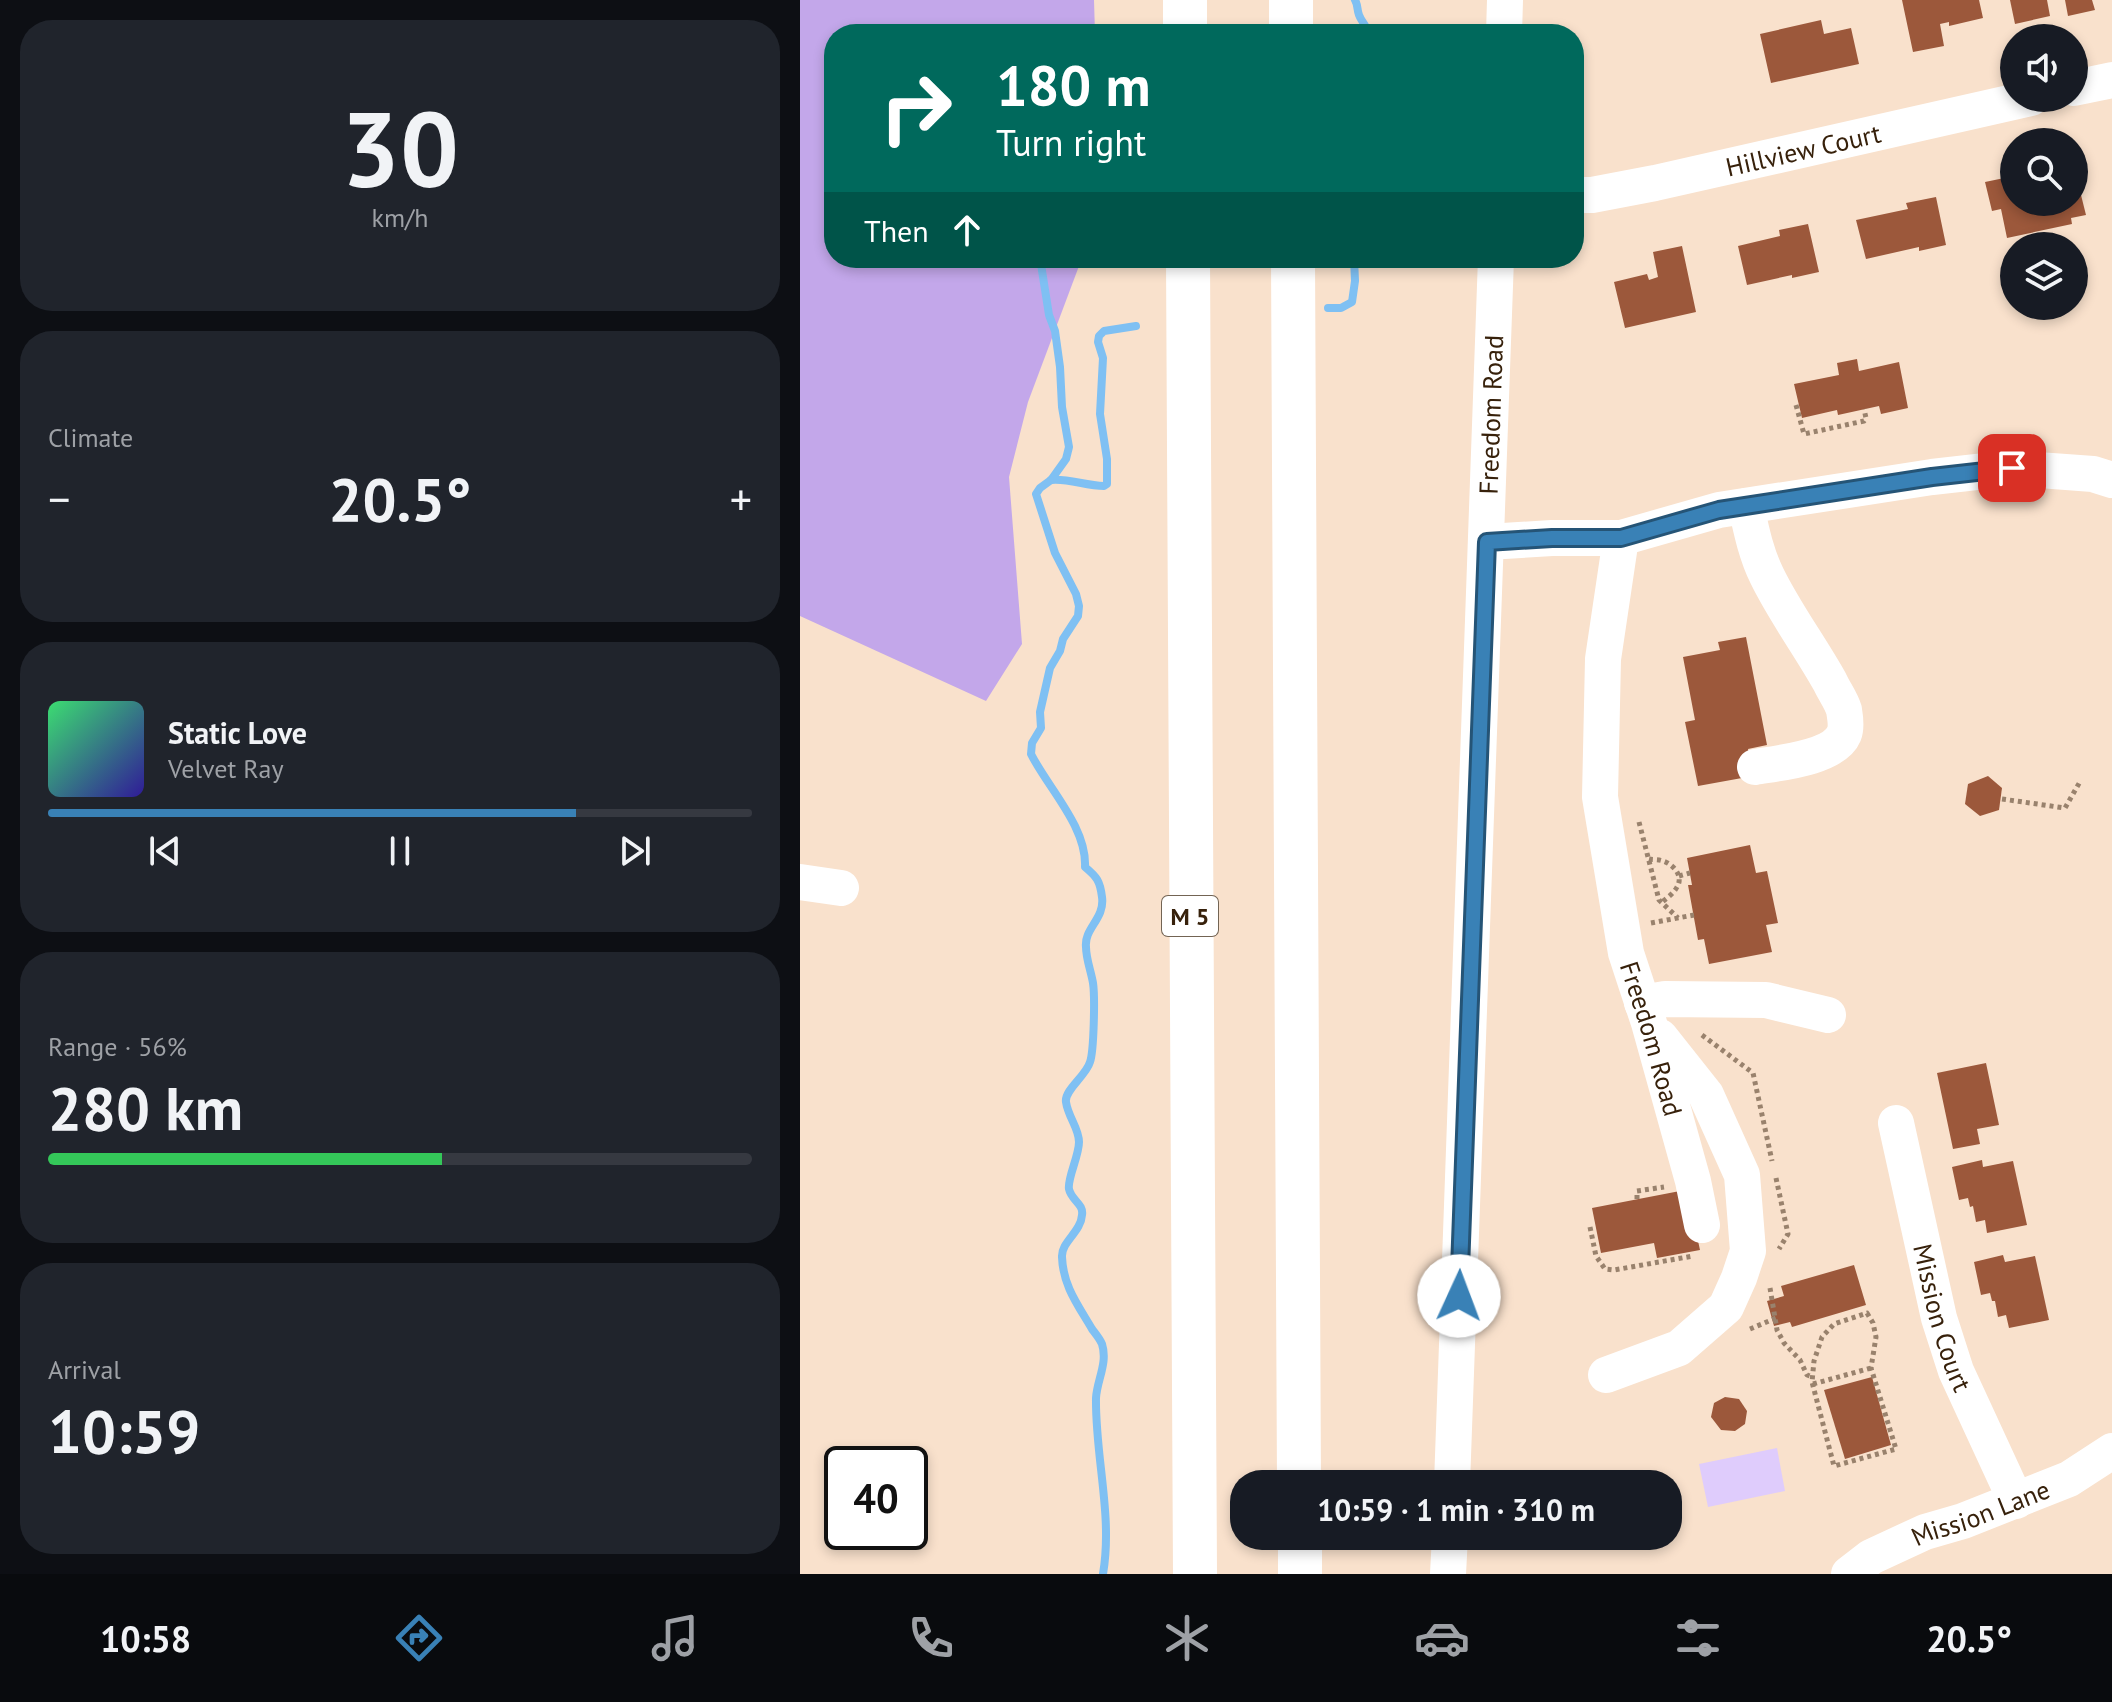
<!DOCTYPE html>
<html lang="en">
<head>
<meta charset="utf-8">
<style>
	:root { --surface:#171b24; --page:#20242c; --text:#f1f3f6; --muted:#9ea1a6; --line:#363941; --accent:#3981b6 }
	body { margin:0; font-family:"PT Sans",sans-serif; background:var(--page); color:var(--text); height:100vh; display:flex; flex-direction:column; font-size:30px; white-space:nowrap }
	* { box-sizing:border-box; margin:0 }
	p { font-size:26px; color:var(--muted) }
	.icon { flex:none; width:44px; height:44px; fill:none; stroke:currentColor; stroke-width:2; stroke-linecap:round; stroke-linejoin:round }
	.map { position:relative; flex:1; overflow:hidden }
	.details { display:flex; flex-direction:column; gap:20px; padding:20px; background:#0d0f14; width:800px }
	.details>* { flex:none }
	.top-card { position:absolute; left:24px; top:24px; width:760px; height:244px; border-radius:32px; box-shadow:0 4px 12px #0003; background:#00695c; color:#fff; overflow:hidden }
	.buttons { position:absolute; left:1200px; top:24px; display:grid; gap:16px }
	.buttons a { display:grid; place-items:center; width:88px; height:88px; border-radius:50%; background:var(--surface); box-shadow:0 4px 12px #0003; font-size:40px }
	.speed { position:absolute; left:24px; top:1446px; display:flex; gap:16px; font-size:40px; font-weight:700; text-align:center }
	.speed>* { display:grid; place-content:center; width:104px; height:104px; border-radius:50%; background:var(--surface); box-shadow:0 4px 12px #0003; line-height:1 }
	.speed .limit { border:4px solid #111; border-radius:12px; background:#fff; color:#111 }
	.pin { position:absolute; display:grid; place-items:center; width:68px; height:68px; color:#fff; margin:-34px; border-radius:16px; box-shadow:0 4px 12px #0006 }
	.me { position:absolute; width:88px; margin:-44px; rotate:2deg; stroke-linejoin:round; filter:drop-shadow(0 0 6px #0008) }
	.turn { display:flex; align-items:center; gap:28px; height:168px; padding:0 40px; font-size:36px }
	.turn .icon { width:104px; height:104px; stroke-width:2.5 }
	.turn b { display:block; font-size:56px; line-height:68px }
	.then { display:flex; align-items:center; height:76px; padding:0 40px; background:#0003; gap:16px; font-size:30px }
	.big { font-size:60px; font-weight:700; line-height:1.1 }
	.details .tile { flex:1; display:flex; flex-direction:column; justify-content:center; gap:12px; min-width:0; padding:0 28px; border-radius:32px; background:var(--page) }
	.details .dial { align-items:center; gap:0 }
	.dial b { font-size:104px; line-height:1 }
	.song { display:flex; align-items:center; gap:24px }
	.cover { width:96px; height:96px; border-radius:12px; background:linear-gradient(135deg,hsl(140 70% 55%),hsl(250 70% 35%)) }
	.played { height:8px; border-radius:4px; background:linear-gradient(90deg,var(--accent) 75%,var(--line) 75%) }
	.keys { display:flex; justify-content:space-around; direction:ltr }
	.heat { display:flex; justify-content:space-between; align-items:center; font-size:44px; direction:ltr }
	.charge { height:12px; border-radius:6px; background:linear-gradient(90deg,#34c759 56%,var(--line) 0) }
	.trip { position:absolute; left:430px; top:1470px; width:452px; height:80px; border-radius:32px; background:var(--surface); box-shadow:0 4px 12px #0003; font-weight:700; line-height:80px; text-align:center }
	.tabs { display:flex; height:128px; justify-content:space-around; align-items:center; background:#090b0e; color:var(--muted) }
	.tabs .icon { width:56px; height:56px }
	.tabs .selected { color:var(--accent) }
	.tabs b { font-size:36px; color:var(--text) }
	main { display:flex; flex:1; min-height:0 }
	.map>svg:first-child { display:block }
	.green { fill:#dfccfc }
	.forest { fill:#c3a7ea }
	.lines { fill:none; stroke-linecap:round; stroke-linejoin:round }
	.stream { stroke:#7fc0f3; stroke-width:8 }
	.building { fill:#9c583b }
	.path { stroke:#99826d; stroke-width:5; stroke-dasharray:4 4; stroke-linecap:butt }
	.minor { stroke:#fff; stroke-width:36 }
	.highway { stroke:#fff; stroke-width:44 }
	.route-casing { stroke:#255476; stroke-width:20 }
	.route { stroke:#3981b6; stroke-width:14 }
	.labels { text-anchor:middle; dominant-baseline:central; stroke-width:8; stroke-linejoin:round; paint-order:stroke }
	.shield { fill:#fff; stroke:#736454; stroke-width:2 }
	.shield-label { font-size:24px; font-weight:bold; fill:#37210b }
	.street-label { font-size:26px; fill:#37210b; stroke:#fff }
</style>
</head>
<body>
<main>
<section class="details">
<div class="tile dial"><b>30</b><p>km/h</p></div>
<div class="tile"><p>Climate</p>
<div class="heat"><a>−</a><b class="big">20.5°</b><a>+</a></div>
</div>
<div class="tile">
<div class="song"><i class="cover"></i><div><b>Static Love</b><p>Velvet Ray</p></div></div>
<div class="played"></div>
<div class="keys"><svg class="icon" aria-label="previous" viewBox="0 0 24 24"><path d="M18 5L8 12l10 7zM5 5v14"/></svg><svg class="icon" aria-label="pause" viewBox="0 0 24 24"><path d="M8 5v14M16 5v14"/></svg><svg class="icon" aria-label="next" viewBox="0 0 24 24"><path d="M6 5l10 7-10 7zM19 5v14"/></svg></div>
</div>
<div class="tile"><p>Range · 56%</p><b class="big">280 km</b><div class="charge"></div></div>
<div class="tile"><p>Arrival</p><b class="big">10:59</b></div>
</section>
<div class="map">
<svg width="1312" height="1574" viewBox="0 0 1312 1574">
	<rect width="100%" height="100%" fill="#f9e1cc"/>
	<!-- green -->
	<polygon class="green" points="977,1448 985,1491 908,1507 899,1464"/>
	<!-- forest -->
	<polygon class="forest" points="0,0 294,0 295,34 34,34 34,258 282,258 228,402 209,477 222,644 186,701 0,616"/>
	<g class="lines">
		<!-- stream -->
		<g class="stream">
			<path d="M555,0C558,5 557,10 559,15C562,23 567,25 568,34"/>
			<path d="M240,258L249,315L255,331L260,367L262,407L269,447L266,459L251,480L240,488L236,494L255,553L276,594L279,606L278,616L263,639L260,651L250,668L240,712L241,728L232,743L231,754C248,788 287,827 285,867C297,877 300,881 302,897C305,919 284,928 286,947C286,959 291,971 293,983C295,996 294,1051 290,1062C286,1076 264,1090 266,1102C268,1117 279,1128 279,1142C279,1156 267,1179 269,1189C271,1200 284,1204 282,1215C281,1232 261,1242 262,1257C263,1286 278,1305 292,1329C295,1333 300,1339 302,1344C308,1363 297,1380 296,1398C295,1456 313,1516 303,1574"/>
			<polyline points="528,308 541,308 552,302 555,281 554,258"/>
			<path d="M251,480C268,478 286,486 304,486L307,484V459L300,414L303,358L298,342L299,336L304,331L336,326"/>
		</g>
	</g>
	<!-- building -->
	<g class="building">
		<polygon points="1102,0 1179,0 1183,18 1149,26 1149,22 1140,24 1144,46 1113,52"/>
		<polygon points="1210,0 1247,0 1250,16 1215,24"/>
		<polygon points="1265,0 1292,0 1295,10 1268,16"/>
		<polygon points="1021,20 1024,34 1051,28 1059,64 971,83 960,34"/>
		<polygon points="1274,167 1286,215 1271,218 1272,224 1207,238 1201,209 1192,211 1185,182 1214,176 1214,202 1274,202"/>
		<polygon points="1136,197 1146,245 1119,251 1119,247 1066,259 1056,220 1108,209 1106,203"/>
		<polygon points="1008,224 1019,272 992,278 992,275 947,285 938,246 980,236 979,230"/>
		<polygon points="882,246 896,312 825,328 814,282 847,274 849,280 858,277 853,252"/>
		<polygon points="1057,359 1059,371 1099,362 1108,408 1081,414 1079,406 1038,415 1037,410 1002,418 994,384 1039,375 1037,363"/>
		<polygon points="946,637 967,745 948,749 953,776 898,786 885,722 895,720 883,657 920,650 918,642"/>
		<polygon points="1188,776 1202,788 1199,810 1180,816 1165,804 1168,784"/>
		<polygon points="950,845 956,873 967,871 978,923 966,925 972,952 909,964 904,939 898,940 888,885 892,885 887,858"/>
		<polygon points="1186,1063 1199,1125 1177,1129 1180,1144 1153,1149 1137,1073"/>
		<polygon points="1182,1160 1183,1167 1213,1161 1227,1225 1187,1233 1185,1220 1176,1222 1173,1206 1170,1207 1168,1198 1159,1200 1152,1167"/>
		<polygon points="880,1191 895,1227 900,1250 857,1258 854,1243 801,1253 792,1208"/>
		<polygon points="1203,1255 1205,1262 1235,1256 1249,1320 1209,1328 1206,1315 1198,1317 1195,1301 1192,1301 1190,1293 1181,1295 1174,1262"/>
		<polygon points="1054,1265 1066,1305 992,1327 990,1322 974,1326 967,1301 984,1296 981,1286"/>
		<polygon points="1072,1377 1091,1445 1045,1459 1024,1390"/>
		<polygon points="925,1397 939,1399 947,1411 945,1424 935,1431 921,1430 911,1417 914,1403"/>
	</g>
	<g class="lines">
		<!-- path -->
		<g class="path">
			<polyline points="996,405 1004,434 1064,421 1066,418 1064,409"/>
			<polyline points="1202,799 1265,808 1281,780"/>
			<polyline points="839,822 859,900 878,918"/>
			<path d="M849,859C853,860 858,859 863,861C873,864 884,876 877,887C874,893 867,898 862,902"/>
			<polyline points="879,876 890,873"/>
			<polyline points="851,923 894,915"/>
			<polyline points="902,1035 953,1073 972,1161"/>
			<polyline points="976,1178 988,1234 979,1249"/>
			<polyline points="837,1199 837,1191 864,1187"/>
			<polyline points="790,1227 796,1256 805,1269 814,1270 893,1256"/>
			<polyline points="970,1288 977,1330 984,1343 1000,1360 1007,1375 1013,1377"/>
			<polygon points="1067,1313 1073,1323 1076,1337 1071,1368 1096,1449 1034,1466 1012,1382 1014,1361 1022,1337 1034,1324"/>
			<polyline points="950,1329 976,1318"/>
			<polyline points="1013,1384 1071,1368"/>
		</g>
		<!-- minor -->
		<g class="minor">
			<polyline points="704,34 705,0"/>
			<polyline points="1274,88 1312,80"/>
			<path id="s1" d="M774,195H792L855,183L1231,98"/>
			<path d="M946,506C951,529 956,554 967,576C985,613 1010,646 1030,682C1034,691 1041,700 1044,710C1045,716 1047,727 1044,734C1034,758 978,763 955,767"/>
			<path id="s2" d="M821,538L803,659L800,797L826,953L849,1023L893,1181L902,1225"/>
			<polyline points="687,542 752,538 821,538 919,510 1132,477 1212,468 1293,474 1312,480"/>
			<polyline points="0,882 41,888"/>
			<polyline points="842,1003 865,999 966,1000 1028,1015"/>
			<path id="s3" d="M1096,1123L1139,1318L1156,1371L1216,1501"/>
			<polyline points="806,1375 879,1348 926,1307 939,1278 948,1251 942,1175 906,1095 860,1037"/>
			<path id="s4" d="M652,1484L696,258"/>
			<polyline points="648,1574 650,1536"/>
			<path id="s5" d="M1049,1574L1071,1557L1125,1532L1163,1521L1269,1479L1312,1451"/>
		</g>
		<!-- highway -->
		<g class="highway">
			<polyline points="385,0 385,34"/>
			<polyline points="491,0 491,34"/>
			<polyline points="388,258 395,1574"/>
			<polyline points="493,258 499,1484"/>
			<polyline points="500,1536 500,1574"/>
		</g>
	</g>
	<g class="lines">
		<!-- route casing -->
		<g class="route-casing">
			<polyline id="route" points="659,1296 687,542 752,538 821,538 919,510 1132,477 1212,468"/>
		</g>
		<!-- route -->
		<use href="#route" class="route"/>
	</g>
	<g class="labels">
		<!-- shield labels -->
		<rect class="shield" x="362" y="896" width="56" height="40" rx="6"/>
		<g class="shield-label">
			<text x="390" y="916">M 5</text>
		</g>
		<!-- street labels -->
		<g class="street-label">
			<text stroke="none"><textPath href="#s1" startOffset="234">Hillview Court</textPath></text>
			<text stroke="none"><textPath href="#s4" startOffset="1070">Freedom Road</textPath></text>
			<text stroke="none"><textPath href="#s2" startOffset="508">Freedom Road</textPath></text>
			<text stroke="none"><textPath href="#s3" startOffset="200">Mission Court</textPath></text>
			<text stroke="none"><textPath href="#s5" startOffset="146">Mission Lane</textPath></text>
		</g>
	</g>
</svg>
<div class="buttons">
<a><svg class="icon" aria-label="sound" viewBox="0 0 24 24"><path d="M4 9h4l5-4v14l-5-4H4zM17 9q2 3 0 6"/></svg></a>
<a><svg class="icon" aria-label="search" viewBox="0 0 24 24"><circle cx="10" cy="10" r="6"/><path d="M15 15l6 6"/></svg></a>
<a><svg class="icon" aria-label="layers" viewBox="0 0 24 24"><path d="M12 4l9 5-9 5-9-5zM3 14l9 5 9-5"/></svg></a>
</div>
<div class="speed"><div class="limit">40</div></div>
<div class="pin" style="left:1212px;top:468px;background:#d93025"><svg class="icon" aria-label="arrive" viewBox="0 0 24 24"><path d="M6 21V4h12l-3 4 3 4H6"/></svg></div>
<svg class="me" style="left:659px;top:1296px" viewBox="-20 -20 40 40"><circle r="19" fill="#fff"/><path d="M0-13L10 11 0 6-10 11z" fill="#3981b6"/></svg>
<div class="trip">10:59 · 1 min · 310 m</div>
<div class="top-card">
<div class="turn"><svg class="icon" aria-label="right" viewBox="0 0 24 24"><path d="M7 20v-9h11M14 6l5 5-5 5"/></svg><div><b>180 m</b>Turn right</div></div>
<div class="then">Then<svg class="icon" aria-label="ahead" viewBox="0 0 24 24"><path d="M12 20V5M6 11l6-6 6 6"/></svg></div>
</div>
</div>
</main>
<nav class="tabs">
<b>10:58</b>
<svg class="icon selected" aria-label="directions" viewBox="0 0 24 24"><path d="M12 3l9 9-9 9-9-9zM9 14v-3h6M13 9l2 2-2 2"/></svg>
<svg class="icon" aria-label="music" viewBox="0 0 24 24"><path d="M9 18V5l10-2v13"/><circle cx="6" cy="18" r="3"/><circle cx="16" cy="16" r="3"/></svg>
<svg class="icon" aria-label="phone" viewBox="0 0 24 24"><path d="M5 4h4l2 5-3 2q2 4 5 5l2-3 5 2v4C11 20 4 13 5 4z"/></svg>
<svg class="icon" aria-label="climate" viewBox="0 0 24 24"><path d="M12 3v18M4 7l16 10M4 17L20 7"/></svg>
<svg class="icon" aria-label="car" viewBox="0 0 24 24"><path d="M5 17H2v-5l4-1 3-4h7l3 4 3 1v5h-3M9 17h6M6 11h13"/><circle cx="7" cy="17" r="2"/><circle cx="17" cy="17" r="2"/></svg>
<svg class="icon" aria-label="filters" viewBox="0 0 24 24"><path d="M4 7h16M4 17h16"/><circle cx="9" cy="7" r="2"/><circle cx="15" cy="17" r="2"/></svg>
<b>20.5°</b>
</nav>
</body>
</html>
